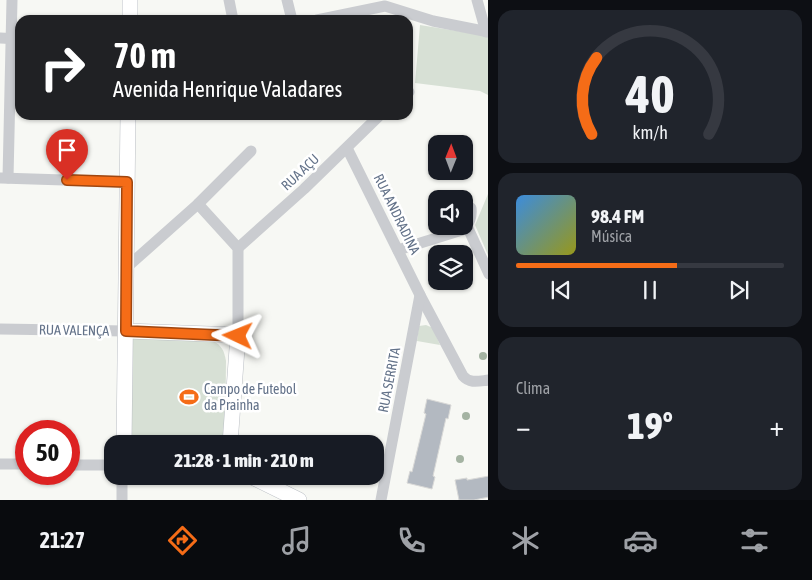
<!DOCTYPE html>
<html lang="pt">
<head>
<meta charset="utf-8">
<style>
	:root { --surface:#171b24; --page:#20242c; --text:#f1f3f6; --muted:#9ea1a6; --line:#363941; --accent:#f56c17 }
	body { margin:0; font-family:"Asap Condensed",sans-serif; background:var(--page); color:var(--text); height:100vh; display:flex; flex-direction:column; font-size:19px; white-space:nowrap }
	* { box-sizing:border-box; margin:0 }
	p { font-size:16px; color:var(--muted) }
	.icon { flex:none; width:28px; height:28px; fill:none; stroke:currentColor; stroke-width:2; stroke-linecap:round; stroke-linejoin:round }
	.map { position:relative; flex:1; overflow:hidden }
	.panel { display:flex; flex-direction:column; gap:10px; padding:10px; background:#0d0f14; width:324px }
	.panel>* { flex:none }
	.banner { position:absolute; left:15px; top:15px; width:398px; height:105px; border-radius:15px; box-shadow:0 1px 4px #0004; background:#202124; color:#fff; overflow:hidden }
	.needle { width:32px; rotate:1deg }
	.fabs { position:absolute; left:428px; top:135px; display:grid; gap:10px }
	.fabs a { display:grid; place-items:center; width:45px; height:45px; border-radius:10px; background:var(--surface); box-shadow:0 1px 4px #0004; font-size:25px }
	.speed { position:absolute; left:15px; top:420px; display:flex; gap:10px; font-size:25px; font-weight:700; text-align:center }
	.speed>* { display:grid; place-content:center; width:65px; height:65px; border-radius:50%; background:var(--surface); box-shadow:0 1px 4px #0004; line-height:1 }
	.speed .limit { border:8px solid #d22; background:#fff; color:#111 }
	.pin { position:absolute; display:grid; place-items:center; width:42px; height:42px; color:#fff; margin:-51px -21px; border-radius:50% 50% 50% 0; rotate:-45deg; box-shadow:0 0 5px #0007 }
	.pin .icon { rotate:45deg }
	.me { position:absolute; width:55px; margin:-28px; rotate:272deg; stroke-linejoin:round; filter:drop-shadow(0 0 4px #0008) }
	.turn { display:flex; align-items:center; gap:18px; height:105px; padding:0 15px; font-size:22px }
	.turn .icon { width:65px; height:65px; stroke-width:2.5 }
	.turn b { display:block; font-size:35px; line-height:42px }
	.big { font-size:38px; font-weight:800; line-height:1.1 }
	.panel .tile { flex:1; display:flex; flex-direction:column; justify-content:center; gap:8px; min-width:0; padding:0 18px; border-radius:15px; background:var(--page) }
	.panel .dial { align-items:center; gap:0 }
	.dial svg { height:130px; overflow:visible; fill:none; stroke:var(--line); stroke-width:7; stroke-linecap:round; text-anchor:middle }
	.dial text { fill:var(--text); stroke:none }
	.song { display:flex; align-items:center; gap:15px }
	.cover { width:60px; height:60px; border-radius:8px; background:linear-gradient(135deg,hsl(210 70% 55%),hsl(60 70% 35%)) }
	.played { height:5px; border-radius:2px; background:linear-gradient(90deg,var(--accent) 60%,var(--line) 60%) }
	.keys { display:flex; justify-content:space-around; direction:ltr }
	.heat { display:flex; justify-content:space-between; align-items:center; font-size:28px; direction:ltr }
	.trip { position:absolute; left:104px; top:435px; width:280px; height:50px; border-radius:15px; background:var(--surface); box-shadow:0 1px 4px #0004; font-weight:800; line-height:50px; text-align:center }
	.menu { display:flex; height:80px; justify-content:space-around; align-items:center; background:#090b0e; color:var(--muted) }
	.menu .icon { width:35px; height:35px }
	.menu .active { color:var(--accent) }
	.menu b { font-size:22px; color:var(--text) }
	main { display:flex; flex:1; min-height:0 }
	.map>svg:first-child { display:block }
	.green { fill:#d7e0d5 }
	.building { fill:#b3b9c1; stroke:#d9d9d7 }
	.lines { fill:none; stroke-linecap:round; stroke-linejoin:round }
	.secondary-casing { stroke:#bbbfc5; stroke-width:16 }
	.minor { stroke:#caccd0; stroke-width:11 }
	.secondary { stroke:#fff; stroke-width:15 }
	.tree { fill:#a4b3a2 }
	.route-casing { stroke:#9f460f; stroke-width:12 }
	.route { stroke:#f56c17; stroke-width:9 }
	.labels { text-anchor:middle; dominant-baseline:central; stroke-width:5; stroke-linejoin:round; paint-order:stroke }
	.street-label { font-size:14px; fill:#637289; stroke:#fff }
	.poi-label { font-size:14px; fill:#637289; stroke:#fff; text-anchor:start }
</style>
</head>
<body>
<main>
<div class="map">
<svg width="489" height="500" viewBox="0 0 489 500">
	<rect width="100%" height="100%" fill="#f7f8f4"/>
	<!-- green -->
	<g class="green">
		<polygon points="420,25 488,36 488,95 480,91 415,83"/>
		<polygon points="488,194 489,194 488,255 475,225"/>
		<polygon points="426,325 433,328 440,345 417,341 419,326"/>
		<path d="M134,338L212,340C222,346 224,350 226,361L225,444H127L131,343Z"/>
	</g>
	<!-- building -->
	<g class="building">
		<polygon points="427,399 451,405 448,419 446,418 433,476 435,477 432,489 407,483 410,471 412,472 426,414 424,413"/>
		<polygon points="489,476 489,497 474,500 459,500 455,480 467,478 467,480"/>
	</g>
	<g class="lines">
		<!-- secondary casing -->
		<g class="secondary-casing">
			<g id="secondary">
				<polyline points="130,20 130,0"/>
				<polyline points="126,331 238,335 230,444"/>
				<polyline points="124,444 128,115"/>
				<polyline points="250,476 299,500"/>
			</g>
		</g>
		<!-- minor -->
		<g class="minor">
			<polyline points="229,0 233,20"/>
			<polyline points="287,0 292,20"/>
			<polyline points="477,0 486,32"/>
			<polyline points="317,20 385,6 433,21 489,32"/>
			<polyline points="0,38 20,39"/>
			<polyline points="408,93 409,92"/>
			<path d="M347,148L420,295L463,376C470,384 479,381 489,380"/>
			<polyline points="1,178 127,182"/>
			<polyline points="8,178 12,0"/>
			<polyline points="198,204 238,248 238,335"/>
			<polyline points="467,226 489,274"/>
			<polyline points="238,248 304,189 380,115"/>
			<path d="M398,250L462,230C470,223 472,217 471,208"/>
			<polyline points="126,268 198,204 251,151"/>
			<polyline points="0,329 126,331"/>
			<polyline points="0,464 26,464"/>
			<polyline points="69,465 112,465"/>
			<polyline points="122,500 122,476"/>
			<polyline points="381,500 420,295"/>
		</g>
		<!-- secondary -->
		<use href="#secondary" class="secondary"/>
	</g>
	<!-- trees -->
	<g class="tree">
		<circle cx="483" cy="356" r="4"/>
		<circle cx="466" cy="416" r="4"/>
		<circle cx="460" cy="459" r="4"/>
	</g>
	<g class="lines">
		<!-- route casing -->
		<g class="route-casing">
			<polyline id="route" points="67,180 127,182 126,331 238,336"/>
		</g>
		<!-- route -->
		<use href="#route" class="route"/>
	</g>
	<!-- icons -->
	<defs>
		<g id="stadium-bare" transform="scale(1.5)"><path d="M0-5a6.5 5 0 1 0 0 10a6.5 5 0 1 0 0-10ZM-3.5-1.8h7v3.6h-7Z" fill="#f56c17" stroke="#fff" stroke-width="2.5" paint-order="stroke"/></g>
	</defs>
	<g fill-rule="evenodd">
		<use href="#stadium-bare" x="189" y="397"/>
	</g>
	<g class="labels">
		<!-- street labels -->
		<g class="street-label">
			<text transform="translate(300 172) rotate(-43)">RUA AÇU</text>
			<text transform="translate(397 214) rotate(64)">RUA ANDRADINA</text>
			<text transform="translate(74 330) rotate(1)">RUA VALENÇA</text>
			<text transform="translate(389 380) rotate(-79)">RUA SERRITA</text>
		</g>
		<!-- poi labels -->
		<g class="poi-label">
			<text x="204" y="389">Campo de Futebol<tspan x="204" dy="16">da Prainha</tspan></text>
		</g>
	</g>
</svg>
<div class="fabs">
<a><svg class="needle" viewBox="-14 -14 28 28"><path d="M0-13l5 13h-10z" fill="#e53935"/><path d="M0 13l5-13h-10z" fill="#9ea1a6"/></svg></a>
<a><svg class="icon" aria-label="sound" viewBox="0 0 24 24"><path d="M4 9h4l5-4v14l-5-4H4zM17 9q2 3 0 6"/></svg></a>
<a><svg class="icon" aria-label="layers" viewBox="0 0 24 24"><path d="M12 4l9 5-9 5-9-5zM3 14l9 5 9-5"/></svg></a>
</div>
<div class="speed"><div class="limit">50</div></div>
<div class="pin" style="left:67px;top:180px;background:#d93025"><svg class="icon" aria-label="arrive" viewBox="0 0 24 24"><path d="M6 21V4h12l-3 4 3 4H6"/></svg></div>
<svg class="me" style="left:238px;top:336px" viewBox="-20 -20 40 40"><path d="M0-17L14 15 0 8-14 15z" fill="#f56c17" stroke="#fff" stroke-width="4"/></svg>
<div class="trip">21:28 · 1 min · 210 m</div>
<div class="banner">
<div class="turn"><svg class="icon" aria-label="right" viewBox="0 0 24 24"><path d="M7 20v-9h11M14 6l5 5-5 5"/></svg><div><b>70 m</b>Avenida Henrique Valadares</div></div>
</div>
</div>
<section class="panel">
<div class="tile dial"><svg viewBox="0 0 100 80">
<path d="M14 69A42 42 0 1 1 86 69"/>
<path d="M14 69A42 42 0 0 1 17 22" stroke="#f56c17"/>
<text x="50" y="56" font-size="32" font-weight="700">40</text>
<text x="50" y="72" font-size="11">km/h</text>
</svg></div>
<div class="tile">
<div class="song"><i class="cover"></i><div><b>98.4 FM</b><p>Música</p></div></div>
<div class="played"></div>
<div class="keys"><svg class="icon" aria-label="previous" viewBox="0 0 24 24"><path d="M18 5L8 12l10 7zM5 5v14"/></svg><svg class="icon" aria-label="pause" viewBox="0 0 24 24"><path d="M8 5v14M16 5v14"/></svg><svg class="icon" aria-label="next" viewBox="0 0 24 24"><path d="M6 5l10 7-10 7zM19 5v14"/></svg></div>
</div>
<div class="tile"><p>Clima</p>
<div class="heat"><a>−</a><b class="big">19°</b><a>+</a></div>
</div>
</section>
</main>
<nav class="menu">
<b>21:27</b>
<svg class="icon active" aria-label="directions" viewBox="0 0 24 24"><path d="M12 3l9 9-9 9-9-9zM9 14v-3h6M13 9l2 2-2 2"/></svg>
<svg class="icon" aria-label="music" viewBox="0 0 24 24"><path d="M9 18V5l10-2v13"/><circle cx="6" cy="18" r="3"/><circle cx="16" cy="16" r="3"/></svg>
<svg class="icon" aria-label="phone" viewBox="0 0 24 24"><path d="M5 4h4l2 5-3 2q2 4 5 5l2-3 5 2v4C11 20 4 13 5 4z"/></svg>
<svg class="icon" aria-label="climate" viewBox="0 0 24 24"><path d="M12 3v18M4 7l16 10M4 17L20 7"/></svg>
<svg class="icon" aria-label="car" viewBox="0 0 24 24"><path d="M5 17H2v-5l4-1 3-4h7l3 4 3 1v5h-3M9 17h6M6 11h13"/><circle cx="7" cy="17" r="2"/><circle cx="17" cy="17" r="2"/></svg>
<svg class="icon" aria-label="filters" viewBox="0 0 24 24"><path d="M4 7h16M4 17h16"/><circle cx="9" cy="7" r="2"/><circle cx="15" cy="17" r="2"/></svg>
</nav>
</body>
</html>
